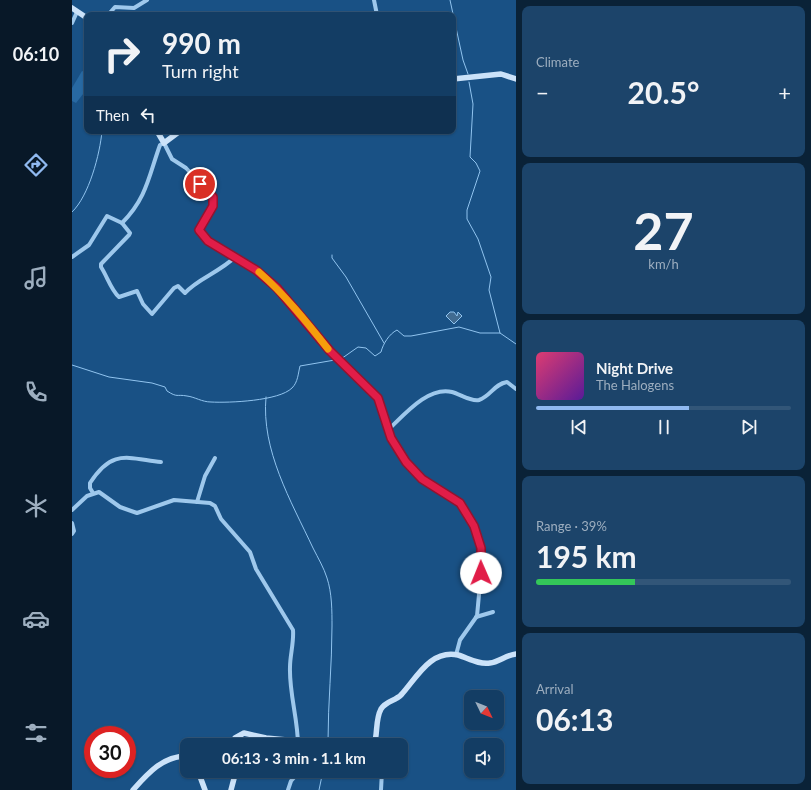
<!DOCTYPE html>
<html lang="en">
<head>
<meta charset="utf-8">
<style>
	:root { --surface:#133d64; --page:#1c446a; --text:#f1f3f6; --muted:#9daebf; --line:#325678; --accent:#90b9f0 }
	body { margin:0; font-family:Lato,sans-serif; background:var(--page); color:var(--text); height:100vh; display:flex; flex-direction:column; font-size:15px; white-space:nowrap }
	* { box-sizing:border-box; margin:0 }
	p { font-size:13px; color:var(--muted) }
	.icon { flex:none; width:22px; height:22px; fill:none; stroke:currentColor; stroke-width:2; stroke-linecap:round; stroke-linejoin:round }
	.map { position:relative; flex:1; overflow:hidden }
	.panel { display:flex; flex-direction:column; gap:6px; padding:6px; background:#0a2237; width:295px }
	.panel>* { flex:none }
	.banner { position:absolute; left:12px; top:12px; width:372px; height:122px; border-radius:8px; box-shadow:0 1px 3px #0004,0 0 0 1px var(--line); background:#133d64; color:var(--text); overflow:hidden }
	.needle { width:26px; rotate:133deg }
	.fabs { position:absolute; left:392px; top:690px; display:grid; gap:8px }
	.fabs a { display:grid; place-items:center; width:40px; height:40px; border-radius:8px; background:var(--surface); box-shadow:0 1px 3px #0004,0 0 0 1px var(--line); font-size:20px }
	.speed { position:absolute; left:12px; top:726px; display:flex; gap:8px; font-size:20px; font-weight:700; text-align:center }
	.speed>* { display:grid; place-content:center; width:52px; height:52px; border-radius:50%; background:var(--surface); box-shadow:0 1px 3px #0004,0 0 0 1px var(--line); line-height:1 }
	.speed .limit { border:6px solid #d22; background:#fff; color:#111 }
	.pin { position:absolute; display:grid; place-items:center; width:34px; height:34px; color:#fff; margin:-17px; border:2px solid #fff; border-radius:50%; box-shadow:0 1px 4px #0007 }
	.me { position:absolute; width:44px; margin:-22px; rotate:359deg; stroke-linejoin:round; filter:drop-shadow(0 0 3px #0008) }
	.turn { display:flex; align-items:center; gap:14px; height:84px; padding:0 12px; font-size:18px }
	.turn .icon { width:52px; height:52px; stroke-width:2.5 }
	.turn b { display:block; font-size:28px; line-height:34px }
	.then { display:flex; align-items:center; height:38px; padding:0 12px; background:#0003; gap:8px; font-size:15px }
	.big { font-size:30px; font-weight:700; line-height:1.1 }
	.panel .card { flex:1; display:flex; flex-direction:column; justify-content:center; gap:6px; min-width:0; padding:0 14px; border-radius:8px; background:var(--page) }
	.panel .dial { align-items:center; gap:0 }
	.dial b { font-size:52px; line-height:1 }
	.song { display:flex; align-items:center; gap:12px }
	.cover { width:48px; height:48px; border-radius:6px; background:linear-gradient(135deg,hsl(340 70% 55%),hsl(270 70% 35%)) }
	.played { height:4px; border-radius:2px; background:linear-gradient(90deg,var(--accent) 60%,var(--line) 60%) }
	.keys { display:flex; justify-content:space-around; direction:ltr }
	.heat { display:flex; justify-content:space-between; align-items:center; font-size:22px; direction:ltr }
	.charge { height:6px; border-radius:3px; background:linear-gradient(90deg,#34c759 39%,var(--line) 0) }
	.trip { position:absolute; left:108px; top:738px; width:228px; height:40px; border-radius:8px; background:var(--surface); box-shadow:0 1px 3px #0004,0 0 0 1px var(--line); font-weight:700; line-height:40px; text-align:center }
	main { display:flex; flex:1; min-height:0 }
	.tabs { display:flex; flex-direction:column; width:72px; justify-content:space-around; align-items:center; background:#081828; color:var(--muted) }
	.tabs .icon { width:28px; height:28px }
	.tabs .active { color:var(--accent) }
	.tabs b { font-size:18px; color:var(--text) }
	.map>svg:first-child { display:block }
	.green { fill:#2869a2 }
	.water { fill:#416b91; stroke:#91c4ef }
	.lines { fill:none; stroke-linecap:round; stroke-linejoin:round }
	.stream { stroke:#91c4ef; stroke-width:1 }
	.street { stroke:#9ec8ec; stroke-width:4 }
	.secondary { stroke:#cbe2f9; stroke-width:5.5 }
	.route-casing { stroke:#92132f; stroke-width:10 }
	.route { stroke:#e11d48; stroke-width:7 }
	.slow { stroke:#f59e0b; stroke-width:7 }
</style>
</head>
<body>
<main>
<nav class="tabs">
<b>06:10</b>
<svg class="icon active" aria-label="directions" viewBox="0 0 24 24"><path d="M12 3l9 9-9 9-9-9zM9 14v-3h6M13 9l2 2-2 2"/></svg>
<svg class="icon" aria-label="music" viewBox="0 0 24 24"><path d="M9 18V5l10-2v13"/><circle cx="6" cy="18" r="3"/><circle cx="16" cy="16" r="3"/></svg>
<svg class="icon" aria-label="phone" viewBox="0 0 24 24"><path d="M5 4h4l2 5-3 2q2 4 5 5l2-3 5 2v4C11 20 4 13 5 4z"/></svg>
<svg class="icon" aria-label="climate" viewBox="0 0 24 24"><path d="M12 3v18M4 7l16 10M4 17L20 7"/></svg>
<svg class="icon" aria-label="car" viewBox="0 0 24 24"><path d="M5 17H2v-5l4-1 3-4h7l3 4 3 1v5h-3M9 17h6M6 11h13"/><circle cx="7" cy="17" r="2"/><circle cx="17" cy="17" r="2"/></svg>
<svg class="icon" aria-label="filters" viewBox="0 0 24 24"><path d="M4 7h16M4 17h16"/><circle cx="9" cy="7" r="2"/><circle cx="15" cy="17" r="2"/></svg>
</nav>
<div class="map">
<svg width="444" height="790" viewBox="0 0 444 790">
	<rect width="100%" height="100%" fill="#195185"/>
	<!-- green -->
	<polygon class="green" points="10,71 15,73 15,89 4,103 0,101 0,88"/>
	<!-- water -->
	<polygon class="water" points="378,312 382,312 385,316 386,312 390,316 382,324 374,316"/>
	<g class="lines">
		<!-- stream -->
		<g class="stream">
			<polyline points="378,0 391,60 396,74"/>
			<polyline points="397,82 401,104 398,157 404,163 408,171 395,210 395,219 406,239 419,277 417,290 428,333"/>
			<path d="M0,212C17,196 28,154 30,131"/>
			<polyline points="260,255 260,258 274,277 312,343"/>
			<path d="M269,359L286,347L294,348L303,356L309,352C311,344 317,334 325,330L332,336H339L387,327L408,333H428L444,344"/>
			<path d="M0,365L37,377L80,383L93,387L95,391C106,398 104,394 115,396C123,397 130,402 139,402C157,403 207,401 220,388C226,382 226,374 228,366L263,360"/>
			<path d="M194,397C189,450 219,501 241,548C246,558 252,568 255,578C260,593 260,611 260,626C260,665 256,702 256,741"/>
			<polyline points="247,790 251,771"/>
		</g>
		<!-- street -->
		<g class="street">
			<polyline points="302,0 305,15"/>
			<polyline points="36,15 43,7 62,8 75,0"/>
			<polyline points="0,23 5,12"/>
			<path d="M50,223L58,233L57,235L29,264V267C35,276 39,290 47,297L65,291L71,304L80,314L102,288L106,286L113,293C125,279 148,272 163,257"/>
			<path d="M0,257L17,245L35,216L50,223C75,198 77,175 88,145L92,143L100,159L114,168L141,197V207L127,230L135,241L184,270L205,288L258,351L306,398L319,438L334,462L350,479L388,503L402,526L409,548V573L405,616L388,640L384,655"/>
			<path d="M316,430C332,415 356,386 380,392C388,394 399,402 407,400C419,396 422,384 435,382L444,389"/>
			<path d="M21,493L18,488V483C40,449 54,458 89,462"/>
			<polyline points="125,502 133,476 143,458"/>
			<path d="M0,510L15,496L27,492L48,507L65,513L102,500L138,503L143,506L149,519L178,552L184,569L221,630C222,643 218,655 218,667C217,693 226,719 226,745"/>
			<polyline points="0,523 2,531 0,534"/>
			<polyline points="404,617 421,612"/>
			<polyline points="216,790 219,781 228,771"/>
			<polyline points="309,790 310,771"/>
		</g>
		<!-- secondary -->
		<g class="secondary">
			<polyline points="0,8 15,18"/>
			<polyline points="381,79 429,74 444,79"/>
			<polyline points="85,131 92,143 108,131"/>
			<polyline points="122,131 127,131"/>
			<polyline points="162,745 163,738 172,733 194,738 268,745"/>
			<path d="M302,745C306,734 303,720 309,709C314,701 323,701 329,695C344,679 358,649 386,655C396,658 407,665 418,663C427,662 434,655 444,654"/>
			<polyline points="126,771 133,790"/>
			<path d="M61,790C76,773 91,756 115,756"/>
			<polyline points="159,790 164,771"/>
		</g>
	</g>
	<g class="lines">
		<!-- route casing -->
		<g class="route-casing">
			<polyline id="route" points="128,184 141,197 141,206 127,230 136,241 184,270 205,288 258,351 306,398 319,438 334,462 350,479 388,503 402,526 409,548 409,573"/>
		</g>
		<!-- route -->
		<use href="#route" class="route"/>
		<!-- slow -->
		<path class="slow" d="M187,272C213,295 234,321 256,349"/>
	</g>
</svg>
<div class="fabs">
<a><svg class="needle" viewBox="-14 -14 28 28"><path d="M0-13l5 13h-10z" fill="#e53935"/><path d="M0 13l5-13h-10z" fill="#9daebf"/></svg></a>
<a><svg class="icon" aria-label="sound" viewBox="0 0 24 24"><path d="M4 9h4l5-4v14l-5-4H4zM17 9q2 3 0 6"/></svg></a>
</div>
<div class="speed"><div class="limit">30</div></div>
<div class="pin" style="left:128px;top:184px;background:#d93025"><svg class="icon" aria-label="arrive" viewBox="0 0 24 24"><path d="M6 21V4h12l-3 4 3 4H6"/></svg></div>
<svg class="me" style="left:409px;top:573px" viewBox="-20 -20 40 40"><circle r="19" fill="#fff"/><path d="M0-13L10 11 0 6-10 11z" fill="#e11d48"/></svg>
<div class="trip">06:13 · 3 min · 1.1 km</div>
<div class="banner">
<div class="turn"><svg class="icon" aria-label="right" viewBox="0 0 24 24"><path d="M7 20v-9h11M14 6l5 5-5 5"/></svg><div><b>990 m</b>Turn right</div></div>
<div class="then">Then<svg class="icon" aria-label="left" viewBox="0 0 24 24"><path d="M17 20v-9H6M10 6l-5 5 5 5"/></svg></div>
</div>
</div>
<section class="panel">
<div class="card"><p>Climate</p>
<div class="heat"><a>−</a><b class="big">20.5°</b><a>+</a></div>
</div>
<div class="card dial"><b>27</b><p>km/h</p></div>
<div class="card">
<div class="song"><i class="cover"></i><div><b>Night Drive</b><p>The Halogens</p></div></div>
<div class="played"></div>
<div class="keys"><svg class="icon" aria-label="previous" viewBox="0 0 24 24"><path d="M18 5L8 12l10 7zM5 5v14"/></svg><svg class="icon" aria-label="pause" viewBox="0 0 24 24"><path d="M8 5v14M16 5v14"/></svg><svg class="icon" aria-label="next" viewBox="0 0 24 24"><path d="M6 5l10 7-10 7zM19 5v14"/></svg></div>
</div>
<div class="card"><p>Range · 39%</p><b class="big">195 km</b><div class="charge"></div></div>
<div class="card"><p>Arrival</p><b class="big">06:13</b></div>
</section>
</main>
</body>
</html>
